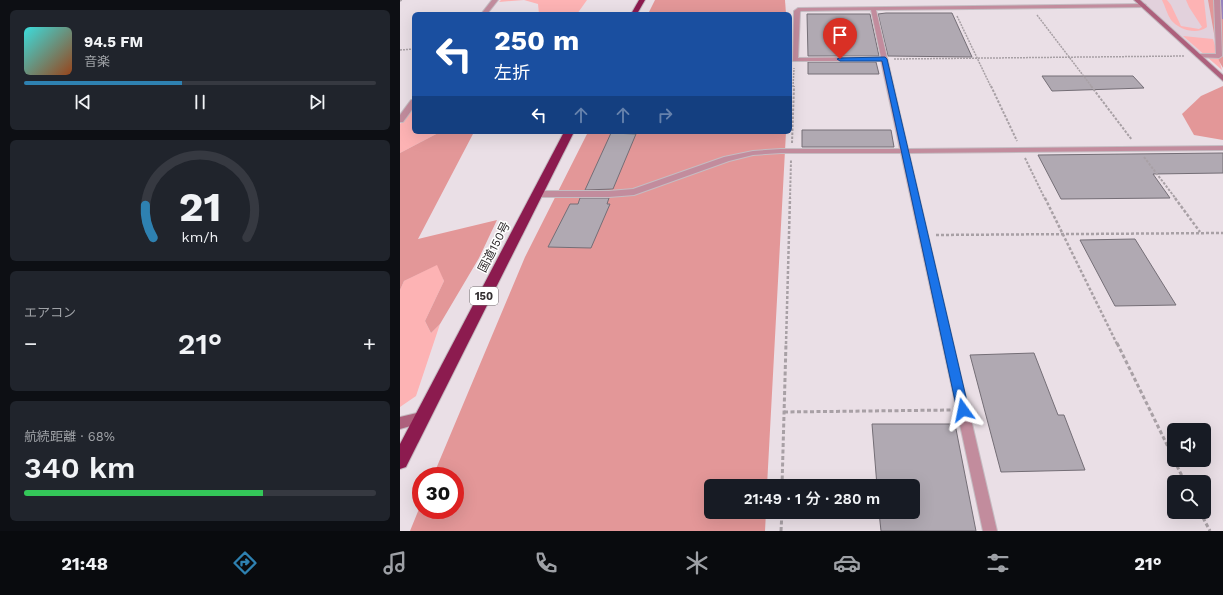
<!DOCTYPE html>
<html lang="ja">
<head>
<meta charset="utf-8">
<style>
	:root { --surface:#171b24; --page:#20242c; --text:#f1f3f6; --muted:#9ea1a6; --line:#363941; --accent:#2e81b1 }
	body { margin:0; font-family:"Work Sans","Noto Sans JP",sans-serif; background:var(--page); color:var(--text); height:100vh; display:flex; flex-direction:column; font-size:15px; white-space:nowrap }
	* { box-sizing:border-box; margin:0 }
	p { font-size:13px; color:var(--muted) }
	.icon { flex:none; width:22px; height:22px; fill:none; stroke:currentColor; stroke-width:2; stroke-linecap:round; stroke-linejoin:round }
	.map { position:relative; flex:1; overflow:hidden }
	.panel { display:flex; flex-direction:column; gap:10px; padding:10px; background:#0d0f14; width:400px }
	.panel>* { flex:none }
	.guide { position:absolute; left:12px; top:12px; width:380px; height:122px; border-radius:6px; box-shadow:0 4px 16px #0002; background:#1a4fa0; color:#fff; overflow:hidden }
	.tools { position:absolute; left:767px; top:423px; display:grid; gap:8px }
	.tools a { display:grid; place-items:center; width:44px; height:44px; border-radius:6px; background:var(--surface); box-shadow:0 4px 16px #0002; font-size:20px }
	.speed { position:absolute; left:12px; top:467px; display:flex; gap:8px; font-size:20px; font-weight:700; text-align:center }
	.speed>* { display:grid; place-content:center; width:52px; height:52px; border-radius:50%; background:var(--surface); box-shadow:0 4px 16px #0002; line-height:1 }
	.speed .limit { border:6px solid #d22; background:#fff; color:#111 }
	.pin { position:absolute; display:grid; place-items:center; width:34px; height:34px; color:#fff; margin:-41px -17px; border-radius:50% 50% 50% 0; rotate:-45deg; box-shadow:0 0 4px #0007 }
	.pin .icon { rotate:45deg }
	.me { position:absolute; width:44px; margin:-22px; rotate:348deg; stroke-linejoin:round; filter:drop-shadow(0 0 3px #0008) }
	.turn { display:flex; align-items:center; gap:14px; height:84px; padding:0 16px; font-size:18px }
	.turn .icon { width:52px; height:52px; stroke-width:2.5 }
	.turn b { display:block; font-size:28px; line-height:34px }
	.lanes { display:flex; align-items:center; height:38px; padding:0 16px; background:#0003; justify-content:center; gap:20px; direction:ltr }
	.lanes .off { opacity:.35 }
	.big { font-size:30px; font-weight:600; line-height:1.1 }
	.panel .widget { flex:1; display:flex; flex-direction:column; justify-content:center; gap:6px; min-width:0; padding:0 14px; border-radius:6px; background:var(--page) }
	.panel .dial { align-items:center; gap:0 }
	.dial svg { height:104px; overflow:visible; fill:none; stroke:var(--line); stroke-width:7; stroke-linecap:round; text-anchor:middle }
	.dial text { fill:var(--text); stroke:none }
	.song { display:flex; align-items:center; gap:12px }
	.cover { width:48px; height:48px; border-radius:6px; background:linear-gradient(135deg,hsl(180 70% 55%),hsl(20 70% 35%)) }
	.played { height:4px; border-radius:2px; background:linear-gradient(90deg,var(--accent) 45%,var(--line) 45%) }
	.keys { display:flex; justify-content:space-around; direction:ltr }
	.heat { display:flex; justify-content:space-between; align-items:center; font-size:22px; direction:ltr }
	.charge { height:6px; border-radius:3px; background:linear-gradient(90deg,#34c759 68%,var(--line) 0) }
	.trip { position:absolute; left:304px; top:479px; width:216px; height:40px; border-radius:6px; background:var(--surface); box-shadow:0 4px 16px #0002; font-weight:600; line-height:40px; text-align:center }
	.tab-bar { display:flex; height:64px; justify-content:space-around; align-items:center; background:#090b0e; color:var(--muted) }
	.tab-bar .icon { width:28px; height:28px }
	.tab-bar .current { color:var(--accent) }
	.tab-bar b { font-size:18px; color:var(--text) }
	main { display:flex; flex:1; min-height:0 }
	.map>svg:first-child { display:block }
	.built { fill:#e2d1dc }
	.green { fill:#fdb3b4 }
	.forest { fill:#e39798 }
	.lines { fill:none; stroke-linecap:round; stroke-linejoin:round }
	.stream { stroke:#9480bd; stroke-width:2.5 }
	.building { fill:#b0a9b2; stroke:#746e76 }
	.street-casing { stroke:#c5bcc2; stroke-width:2 }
	.secondary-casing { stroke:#c5bcc2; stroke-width:2 }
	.highway-casing { stroke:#c5bcc2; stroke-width:2 }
	.path-far3 { stroke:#a8a0a5; stroke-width:1.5; stroke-dasharray:2 1; stroke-linecap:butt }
	.path-far2 { stroke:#a8a0a5; stroke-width:2; stroke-dasharray:2.5 1.5; stroke-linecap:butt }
	.path-far1 { stroke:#a8a0a5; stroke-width:2.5; stroke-dasharray:3 2; stroke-linecap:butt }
	.path { stroke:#a8a0a5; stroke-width:3; stroke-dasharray:4 2.5; stroke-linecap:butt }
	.street { fill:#c28c9d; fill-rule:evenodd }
	.secondary { fill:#ad607c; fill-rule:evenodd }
	.highway { fill:#8c1b4f; fill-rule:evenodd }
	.route { fill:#1a73e8; stroke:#114b97 }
	.labels { text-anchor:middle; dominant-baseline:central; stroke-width:3; stroke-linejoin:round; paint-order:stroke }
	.shield { fill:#fff; stroke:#706d6f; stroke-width:1 }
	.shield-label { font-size:11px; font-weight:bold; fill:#332f31 }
	.street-label { font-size:12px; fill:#332f31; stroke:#fff }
</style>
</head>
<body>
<main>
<section class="panel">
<div class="widget">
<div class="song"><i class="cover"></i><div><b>94.5 FM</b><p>音楽</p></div></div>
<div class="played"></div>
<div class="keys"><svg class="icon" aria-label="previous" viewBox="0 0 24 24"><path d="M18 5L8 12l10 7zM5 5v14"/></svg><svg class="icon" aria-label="pause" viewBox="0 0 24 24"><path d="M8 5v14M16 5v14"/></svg><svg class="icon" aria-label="next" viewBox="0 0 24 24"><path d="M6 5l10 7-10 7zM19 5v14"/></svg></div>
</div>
<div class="widget dial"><svg viewBox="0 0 100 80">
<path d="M14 69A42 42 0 1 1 86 69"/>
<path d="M14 69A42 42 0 0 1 8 44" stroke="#2e81b1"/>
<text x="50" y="56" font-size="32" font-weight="700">21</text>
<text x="50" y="72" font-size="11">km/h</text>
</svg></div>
<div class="widget"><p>エアコン</p>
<div class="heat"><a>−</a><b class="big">21°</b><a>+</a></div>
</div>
<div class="widget"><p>航続距離 · 68%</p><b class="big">340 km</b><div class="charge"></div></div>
</section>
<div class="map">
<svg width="823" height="531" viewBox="0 0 823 531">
	<rect width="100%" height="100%" fill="#eadfe6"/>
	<!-- built -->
	<polygon class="built" points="737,0 817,0 819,55 802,56"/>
	<!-- green -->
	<g class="green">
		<polygon points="101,0 187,0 177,14 139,14 138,4 124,0 99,2"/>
		<path d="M762,0H767L771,5L781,26L799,29L802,27L789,7L786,0H804L807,27C797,35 779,30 771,20C767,14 765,6 762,0Z"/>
		<polygon points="783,36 813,39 822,70"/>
		<polygon points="14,107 14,132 40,132 0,153 0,124"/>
		<polygon points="38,264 44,281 25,321 31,333 40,324 16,396 0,407 0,290 4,281"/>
	</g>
	<!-- forest -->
	<g class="forest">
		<polygon points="255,0 385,0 386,14 248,14"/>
		<polygon points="808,0 823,0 823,68 819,61"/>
		<polygon points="823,86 823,140 794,135 782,114 801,96"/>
		<polygon points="40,132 74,132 18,239 97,220 79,258 40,324 31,333 25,321 44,281 37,265 4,281 0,290 0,153"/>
		<polygon points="188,132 386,132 367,486 311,486 311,512 366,512 365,531 10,531 21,504 21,510 55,510 55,476 33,476 125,257"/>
	</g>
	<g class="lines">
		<!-- stream -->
		<polyline class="stream" points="822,0 823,18"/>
	</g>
	<!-- building -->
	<g class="building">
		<polygon points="486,13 552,13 572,57 488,56 478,14"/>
		<polygon points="407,14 470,14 479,56 408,56"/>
		<polygon points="408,62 476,62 479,74 408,74"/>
		<polygon points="642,76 733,76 744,88 652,91"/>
		<polygon points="402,130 491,130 494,147 402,147"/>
		<polygon points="211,133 236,134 213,189 185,190"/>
		<polygon points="823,153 823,173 753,174 770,198 661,199 638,155"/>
		<polygon points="180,198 209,198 207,204 210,204 191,248 148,247 170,204 178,204"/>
		<polygon points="735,239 776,305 715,306 680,240"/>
		<polygon points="634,353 658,415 664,415 685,470 601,472 570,355"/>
		<polygon points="472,424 555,424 576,531 481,531 479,512 513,512 513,486 477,486"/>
	</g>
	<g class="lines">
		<!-- street casing -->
		<g class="street-casing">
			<g id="street">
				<polygon points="92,0 98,0 87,14 81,14"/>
				<polygon points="814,0 820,0 822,56 819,58 797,57 796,56 799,54 816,54"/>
				<path d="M744,4L746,5V7L476,10L508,149L823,146V150L509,153L597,531H583L501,153H381L353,155L329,161L234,195L209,197H137L133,194L137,191H209L233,189L324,157L353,151L381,149H500L481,61H393L394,11L398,8ZM471,10L481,57L398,58L400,12L401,11Z"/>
				<polygon points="11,100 14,100 14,107 3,122 0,122 0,115"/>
			</g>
		</g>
		<!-- secondary casing -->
		<g class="secondary-casing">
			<g id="secondary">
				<polygon points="734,0 740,0 823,75 823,81"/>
				<polygon points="21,412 25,414 27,418 25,422 0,429 0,417"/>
			</g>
		</g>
		<!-- highway casing -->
		<g class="highway-casing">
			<g id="highway">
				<polygon points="239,0 245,0 237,14 231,14"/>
				<polygon points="164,132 174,132 6,467 0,469 0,444"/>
			</g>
		</g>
		<!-- path-far3 -->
		<g class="path-far3">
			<polyline points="0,1 2,0"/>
			<polyline points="637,15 692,87"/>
			<polyline points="557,16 591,87"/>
			<polyline points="0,50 14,49"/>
			<polyline points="494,59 785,56"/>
			<polyline points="393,87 394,68"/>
		</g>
		<!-- path-far2 -->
		<g class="path-far2">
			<polyline points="591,86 617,141"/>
			<polyline points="691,86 732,140"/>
			<polyline points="392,143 394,86"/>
			<polyline points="744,157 776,199"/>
			<polyline points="625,158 645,199"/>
			<polyline points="390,199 391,160"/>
		</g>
		<!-- path-far1 -->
		<g class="path-far1">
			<polyline points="645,198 717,344"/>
			<polyline points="775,198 800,232"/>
			<polyline points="536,235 823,233"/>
			<polyline points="386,344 390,198"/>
		</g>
		<!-- path -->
		<g class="path">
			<polyline points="717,343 774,459"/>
			<polyline points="384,412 551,410"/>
			<polyline points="774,460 785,482"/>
			<polyline points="382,486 386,343"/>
			<polyline points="800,512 810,531"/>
			<polyline points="381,531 382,512"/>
		</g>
		<!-- street -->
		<use href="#street" class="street"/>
		<!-- secondary -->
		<use href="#secondary" class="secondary"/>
		<!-- highway -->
		<use href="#highway" class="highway"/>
	</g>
	<!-- route -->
	<polygon class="route" points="485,57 487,59 569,410 567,414 563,415 559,414 557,410 482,61 440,61 437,59 440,58"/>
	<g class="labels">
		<!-- shield labels -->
		<rect class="shield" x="70" y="287" width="28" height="18" rx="3"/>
		<g class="shield-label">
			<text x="84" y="296">150</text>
		</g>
		<!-- street labels -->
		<g class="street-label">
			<text transform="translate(94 247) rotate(-63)">国道150号</text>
		</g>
	</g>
</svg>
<div class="tools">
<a><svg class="icon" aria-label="sound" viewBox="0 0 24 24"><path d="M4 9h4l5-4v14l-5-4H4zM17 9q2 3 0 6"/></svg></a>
<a><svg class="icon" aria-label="search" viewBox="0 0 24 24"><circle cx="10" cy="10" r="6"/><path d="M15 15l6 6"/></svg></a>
</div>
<div class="speed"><div class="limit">30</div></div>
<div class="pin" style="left:440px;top:59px;background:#d93025"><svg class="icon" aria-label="arrive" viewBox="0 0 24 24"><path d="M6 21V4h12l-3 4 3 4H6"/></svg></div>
<svg class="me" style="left:563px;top:410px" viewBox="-20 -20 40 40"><path d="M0-17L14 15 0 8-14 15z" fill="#1a73e8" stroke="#fff" stroke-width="4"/></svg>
<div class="trip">21:49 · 1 分 · 280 m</div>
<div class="guide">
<div class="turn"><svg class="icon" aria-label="left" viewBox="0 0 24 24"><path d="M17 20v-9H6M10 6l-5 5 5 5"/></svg><div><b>250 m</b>左折</div></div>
<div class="lanes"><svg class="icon" aria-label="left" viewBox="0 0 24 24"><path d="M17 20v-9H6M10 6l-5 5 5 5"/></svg><svg class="icon off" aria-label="ahead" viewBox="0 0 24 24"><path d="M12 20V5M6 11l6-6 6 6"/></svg><svg class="icon off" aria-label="ahead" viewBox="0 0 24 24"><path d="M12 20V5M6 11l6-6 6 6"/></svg><svg class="icon off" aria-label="right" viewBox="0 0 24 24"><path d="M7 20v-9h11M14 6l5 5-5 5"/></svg></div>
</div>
</div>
</main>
<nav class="tab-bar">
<b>21:48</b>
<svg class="icon current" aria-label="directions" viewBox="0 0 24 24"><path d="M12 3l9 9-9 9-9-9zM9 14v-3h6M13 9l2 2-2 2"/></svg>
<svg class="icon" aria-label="music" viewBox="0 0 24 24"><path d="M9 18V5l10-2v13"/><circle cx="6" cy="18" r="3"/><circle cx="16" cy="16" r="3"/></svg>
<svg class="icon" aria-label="phone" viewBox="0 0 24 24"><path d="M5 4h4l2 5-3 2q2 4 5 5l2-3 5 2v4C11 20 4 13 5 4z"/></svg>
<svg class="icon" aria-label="climate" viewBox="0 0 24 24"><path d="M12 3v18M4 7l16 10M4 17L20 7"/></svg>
<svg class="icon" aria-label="car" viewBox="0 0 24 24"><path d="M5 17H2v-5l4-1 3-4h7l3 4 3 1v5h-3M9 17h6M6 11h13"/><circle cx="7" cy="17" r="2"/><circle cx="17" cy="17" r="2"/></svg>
<svg class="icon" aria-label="filters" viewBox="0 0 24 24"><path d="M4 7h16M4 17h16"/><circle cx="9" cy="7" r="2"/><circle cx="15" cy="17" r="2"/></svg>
<b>21°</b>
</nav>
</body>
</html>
